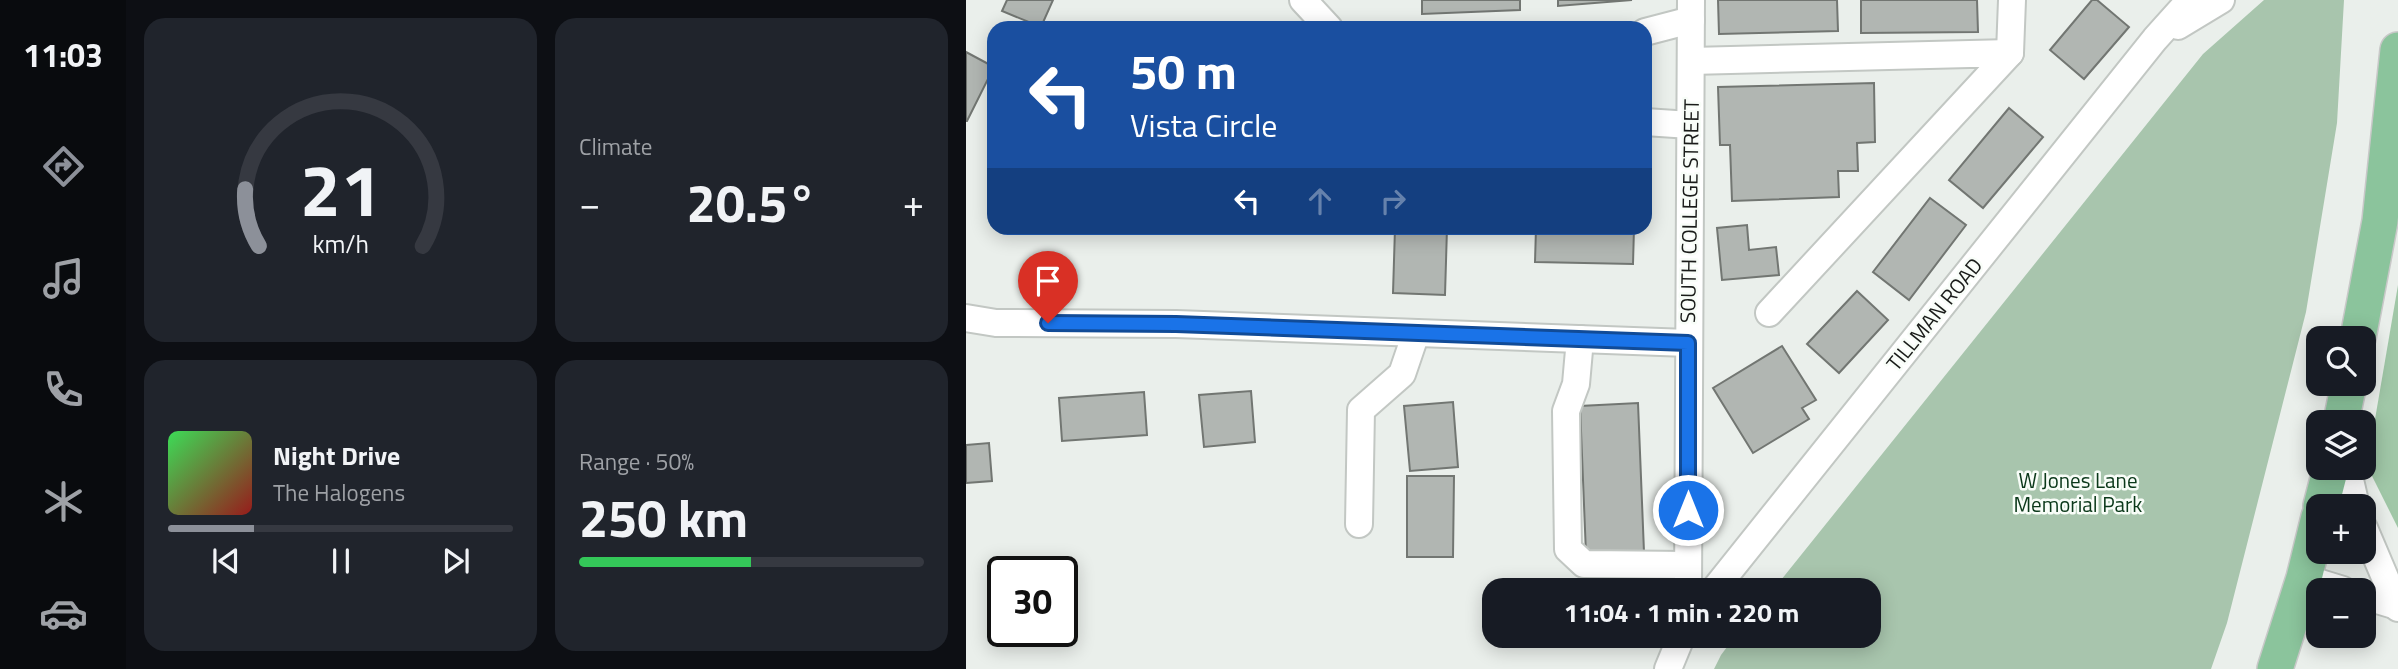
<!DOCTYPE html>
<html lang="en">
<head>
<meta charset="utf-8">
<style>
	:root { --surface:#171b24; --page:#20242c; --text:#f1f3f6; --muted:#9ea1a6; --line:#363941; --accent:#8c9099 }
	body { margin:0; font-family:"Titillium Web",sans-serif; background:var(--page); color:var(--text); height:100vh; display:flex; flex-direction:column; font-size:26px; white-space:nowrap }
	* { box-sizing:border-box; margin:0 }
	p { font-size:23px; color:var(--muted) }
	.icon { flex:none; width:38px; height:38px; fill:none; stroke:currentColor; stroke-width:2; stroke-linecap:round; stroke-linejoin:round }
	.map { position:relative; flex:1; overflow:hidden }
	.panel { display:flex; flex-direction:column; gap:18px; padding:18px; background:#0d0f14; width:840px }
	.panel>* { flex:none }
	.hud { position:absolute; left:21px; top:21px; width:665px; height:214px; border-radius:21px; box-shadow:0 4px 18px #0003; background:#1a4fa0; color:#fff; overflow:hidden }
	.controls { position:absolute; left:1340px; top:326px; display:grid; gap:14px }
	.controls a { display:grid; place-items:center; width:70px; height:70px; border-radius:14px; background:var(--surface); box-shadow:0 4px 18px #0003; font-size:35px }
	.speed { position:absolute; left:21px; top:556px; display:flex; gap:14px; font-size:35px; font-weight:700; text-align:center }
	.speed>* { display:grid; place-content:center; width:91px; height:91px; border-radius:50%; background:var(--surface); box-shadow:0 4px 18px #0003; line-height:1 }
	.speed .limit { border:4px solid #111; border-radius:10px; background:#fff; color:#111 }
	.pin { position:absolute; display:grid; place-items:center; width:60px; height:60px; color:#fff; margin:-72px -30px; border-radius:50% 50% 50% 0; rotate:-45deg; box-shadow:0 0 7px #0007 }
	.pin .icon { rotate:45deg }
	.me { position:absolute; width:77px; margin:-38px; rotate:0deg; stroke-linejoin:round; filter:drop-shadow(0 0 5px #0008) }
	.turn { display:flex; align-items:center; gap:24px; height:147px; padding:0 28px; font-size:32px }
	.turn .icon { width:91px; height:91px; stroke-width:2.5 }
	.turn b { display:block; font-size:49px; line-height:60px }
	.lanes { display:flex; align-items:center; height:66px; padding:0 28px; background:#0003; justify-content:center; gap:35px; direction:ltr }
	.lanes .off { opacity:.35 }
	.big { font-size:52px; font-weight:700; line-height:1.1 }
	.panel .tile { flex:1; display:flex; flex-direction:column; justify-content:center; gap:10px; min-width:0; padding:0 24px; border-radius:21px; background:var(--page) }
	.panel .dial { align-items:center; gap:0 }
	.dial svg { height:182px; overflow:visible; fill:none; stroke:var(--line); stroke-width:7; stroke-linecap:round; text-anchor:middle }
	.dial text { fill:var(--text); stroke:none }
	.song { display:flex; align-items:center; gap:21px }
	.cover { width:84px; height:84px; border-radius:10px; background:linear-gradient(135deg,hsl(130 70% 55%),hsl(0 70% 35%)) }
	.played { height:7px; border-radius:4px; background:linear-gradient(90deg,var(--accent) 25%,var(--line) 25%) }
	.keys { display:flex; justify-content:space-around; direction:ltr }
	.heat { display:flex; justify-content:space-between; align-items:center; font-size:38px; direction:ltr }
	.charge { height:10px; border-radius:5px; background:linear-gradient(90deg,#34c759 50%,var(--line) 0) }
	.panel .tiles { flex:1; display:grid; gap:18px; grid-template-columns:repeat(2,1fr) }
	.trip { position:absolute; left:516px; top:578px; width:399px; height:70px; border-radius:21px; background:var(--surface); box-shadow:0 4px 18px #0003; font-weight:700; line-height:70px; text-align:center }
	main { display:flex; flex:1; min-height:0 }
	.menu { display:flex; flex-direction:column; width:126px; justify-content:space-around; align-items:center; background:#090b0e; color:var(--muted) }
	.menu .icon { width:49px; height:49px }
	.menu .selected { color:var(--accent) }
	.menu b { font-size:32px; color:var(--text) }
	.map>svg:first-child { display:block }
	.green { fill:#a8c5ad }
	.forest { fill:#a0c7a7 }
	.building { fill:#b1b6b2; stroke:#727672; stroke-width:2 }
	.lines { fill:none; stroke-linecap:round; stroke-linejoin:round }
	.minor-casing { stroke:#c2c7c3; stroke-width:30 }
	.major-casing { stroke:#c8c8c8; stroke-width:38 }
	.minor { stroke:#fff; stroke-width:26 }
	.major { stroke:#8bc49c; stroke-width:35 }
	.route-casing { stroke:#114b97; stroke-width:18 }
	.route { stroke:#1a73e8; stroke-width:12 }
	.labels { text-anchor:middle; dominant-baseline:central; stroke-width:5; stroke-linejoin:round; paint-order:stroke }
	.street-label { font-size:21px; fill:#191b19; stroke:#f8fdf8 }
	.park-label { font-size:21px; fill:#0b391a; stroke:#f8fdf8 }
</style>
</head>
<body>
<main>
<nav class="menu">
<b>11:03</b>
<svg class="icon selected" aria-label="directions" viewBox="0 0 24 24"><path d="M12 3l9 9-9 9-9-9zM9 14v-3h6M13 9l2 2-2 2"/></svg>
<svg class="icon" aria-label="music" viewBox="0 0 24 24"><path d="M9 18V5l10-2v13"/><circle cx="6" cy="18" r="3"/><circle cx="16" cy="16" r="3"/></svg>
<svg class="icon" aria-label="phone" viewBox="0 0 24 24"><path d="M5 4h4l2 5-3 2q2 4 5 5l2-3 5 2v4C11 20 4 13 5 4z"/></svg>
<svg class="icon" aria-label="climate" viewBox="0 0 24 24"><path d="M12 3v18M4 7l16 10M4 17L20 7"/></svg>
<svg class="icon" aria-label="car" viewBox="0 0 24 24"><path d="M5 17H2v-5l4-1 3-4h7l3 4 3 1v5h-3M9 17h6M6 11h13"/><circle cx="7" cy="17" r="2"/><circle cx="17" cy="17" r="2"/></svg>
</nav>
<section class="panel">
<div class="tiles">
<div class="tile dial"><svg viewBox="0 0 100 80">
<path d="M14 69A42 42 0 1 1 86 69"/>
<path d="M14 69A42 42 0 0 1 8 44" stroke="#8c9099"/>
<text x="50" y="56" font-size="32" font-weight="700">21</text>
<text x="50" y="72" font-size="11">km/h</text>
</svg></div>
<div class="tile"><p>Climate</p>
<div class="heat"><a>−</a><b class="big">20.5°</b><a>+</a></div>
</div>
<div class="tile">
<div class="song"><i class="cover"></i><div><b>Night Drive</b><p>The Halogens</p></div></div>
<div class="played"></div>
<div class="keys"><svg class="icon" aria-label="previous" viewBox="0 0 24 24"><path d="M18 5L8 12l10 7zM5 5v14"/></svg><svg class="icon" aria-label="pause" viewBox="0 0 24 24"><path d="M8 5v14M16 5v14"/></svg><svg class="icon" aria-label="next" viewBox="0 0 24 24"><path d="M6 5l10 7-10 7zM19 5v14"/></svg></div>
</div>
<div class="tile"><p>Range · 50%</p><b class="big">250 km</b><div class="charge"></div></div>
</div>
</section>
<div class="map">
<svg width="1432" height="669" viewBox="0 0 1432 669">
	<rect width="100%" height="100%" fill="#eaefeb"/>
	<!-- green -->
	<polygon class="green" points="1298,0 1378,0 1371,123 1340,312 1261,623 1245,669 748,669 755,655 770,635 903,635 903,590 807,590 1237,54"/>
	<!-- forest -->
	<polygon class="forest" points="1432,285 1432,528 1401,466"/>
	<!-- building -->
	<g class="building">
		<polygon points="41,0 87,0 75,27 36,11"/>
		<polygon points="456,0 554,0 554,10 456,14"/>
		<polygon points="592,0 666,0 592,6"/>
		<polygon points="752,0 871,0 872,31 753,34"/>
		<polygon points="895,0 1011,0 1012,32 895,33"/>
		<polygon points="1126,0 1131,0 1163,27 1118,79 1084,50"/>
		<polygon points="0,52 28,67 1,121 0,121"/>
		<polygon points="908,83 909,142 891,143 892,171 872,171 873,197 766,201 764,145 754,145 752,87"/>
		<polygon points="1043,108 1077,137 1017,208 983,180"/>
		<polygon points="964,198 1000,225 943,300 907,272"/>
		<polygon points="781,225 783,250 810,247 813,275 756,280 751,228"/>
		<polygon points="429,228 481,228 479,295 427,293"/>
		<polygon points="570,228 668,228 667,264 569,262"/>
		<polygon points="891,291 922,320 873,373 841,344"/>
		<polygon points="816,346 850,400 836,408 843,419 787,453 747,388"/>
		<polygon points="285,391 289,442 238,447 233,395"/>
		<polygon points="178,392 181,435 96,441 93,398"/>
		<polygon points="487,402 492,467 444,471 438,406"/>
		<polygon points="672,403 678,552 620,554 614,406"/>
		<polygon points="23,443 26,481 0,483 0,445"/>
		<polygon points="441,476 488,476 487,557 441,557"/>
	</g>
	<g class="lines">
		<!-- minor casing -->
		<g class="minor-casing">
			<g id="minor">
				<polyline points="337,0 363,28"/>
				<polyline points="1212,26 1255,0"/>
				<polyline points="679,32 725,20"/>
				<polyline points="1044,53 1046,0"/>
				<polyline points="725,61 1044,53 803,313"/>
				<polyline points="679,122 724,125"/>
				<polyline points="0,318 30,323 210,324 722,343"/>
				<polyline points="614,339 610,384 600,411 602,549 618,564 722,565"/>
				<polyline points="1381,467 1390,506"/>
				<polyline points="393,524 395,410 436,374 450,333"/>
				<polyline points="1398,528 1432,608"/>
				<polyline points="1338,578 1377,590"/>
				<polyline points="722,590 725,0"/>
				<polyline points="748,590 1189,39 1224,0"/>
				<polyline points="1398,596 1431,606"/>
				<polyline points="702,669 716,635"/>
			</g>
		</g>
		<!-- major casing -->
		<g class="major-casing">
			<g id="major">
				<polyline points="1392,338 1414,221 1432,50"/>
				<polyline points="1375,422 1383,383"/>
				<polyline points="1355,506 1365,467"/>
				<polyline points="1309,669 1338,578 1353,517"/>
			</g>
		</g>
		<!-- minor -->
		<use href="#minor" class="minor"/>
		<!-- major -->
		<use href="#major" class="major"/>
	</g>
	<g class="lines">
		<!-- route casing -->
		<g class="route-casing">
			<polyline id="route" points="82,323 210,324 722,343 722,510"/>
		</g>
		<!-- route -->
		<use href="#route" class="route"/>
	</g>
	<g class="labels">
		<!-- street labels -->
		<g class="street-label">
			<text transform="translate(723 211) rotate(-89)">SOUTH COLLEGE STREET</text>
			<text transform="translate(968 314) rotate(-51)">TILLMAN ROAD</text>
		</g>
		<!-- park labels -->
		<g class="park-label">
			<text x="1112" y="480">W Jones Lane<tspan x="1112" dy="24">Memorial Park</tspan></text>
		</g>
	</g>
</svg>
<div class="controls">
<a><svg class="icon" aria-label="search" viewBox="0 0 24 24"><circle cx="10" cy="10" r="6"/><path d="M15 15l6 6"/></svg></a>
<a><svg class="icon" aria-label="layers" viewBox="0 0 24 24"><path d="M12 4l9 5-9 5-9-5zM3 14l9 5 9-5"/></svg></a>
<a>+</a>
<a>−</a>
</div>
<div class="speed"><div class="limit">30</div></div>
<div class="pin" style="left:82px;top:323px;background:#d93025"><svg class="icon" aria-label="arrive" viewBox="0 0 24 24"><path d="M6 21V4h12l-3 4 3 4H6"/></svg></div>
<svg class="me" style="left:722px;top:510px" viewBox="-20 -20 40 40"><circle r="17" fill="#1a73e8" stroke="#fff" stroke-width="3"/><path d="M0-11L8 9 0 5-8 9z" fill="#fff"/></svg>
<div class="trip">11:04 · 1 min · 220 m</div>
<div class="hud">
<div class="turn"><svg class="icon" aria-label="left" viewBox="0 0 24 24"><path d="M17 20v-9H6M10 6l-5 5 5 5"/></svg><div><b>50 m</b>Vista Circle</div></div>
<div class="lanes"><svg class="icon" aria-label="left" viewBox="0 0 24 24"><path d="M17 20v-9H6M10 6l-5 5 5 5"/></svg><svg class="icon off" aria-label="ahead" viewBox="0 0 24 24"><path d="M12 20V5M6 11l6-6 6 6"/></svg><svg class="icon off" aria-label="right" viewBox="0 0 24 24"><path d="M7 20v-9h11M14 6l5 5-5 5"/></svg></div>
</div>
</div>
</main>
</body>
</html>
